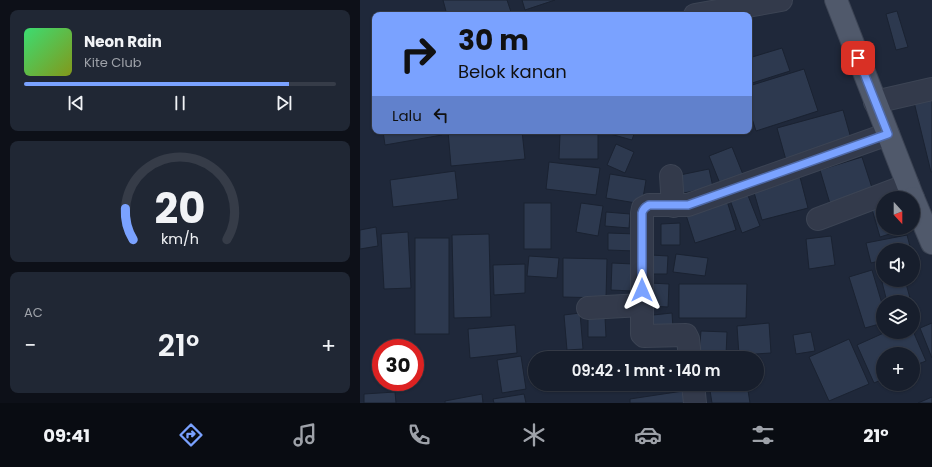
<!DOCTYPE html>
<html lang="id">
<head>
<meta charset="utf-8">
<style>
	:root { --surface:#171e2c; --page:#202734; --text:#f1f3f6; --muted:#9ea2a9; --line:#363c48; --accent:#7aa2ff }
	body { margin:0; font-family:Poppins,sans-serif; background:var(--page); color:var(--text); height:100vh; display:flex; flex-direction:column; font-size:15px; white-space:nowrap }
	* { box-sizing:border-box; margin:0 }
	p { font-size:13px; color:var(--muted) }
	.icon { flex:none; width:22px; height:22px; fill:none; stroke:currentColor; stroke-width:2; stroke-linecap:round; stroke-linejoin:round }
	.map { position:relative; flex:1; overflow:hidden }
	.side { display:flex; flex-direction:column; gap:10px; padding:10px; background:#0d1018; width:360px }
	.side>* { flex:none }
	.guide { position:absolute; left:12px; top:12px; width:380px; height:122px; border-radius:8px; box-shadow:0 1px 3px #0004,0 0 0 1px var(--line); background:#7aa2ff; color:#111; overflow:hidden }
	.needle { width:26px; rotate:159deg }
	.controls { position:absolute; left:516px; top:191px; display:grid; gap:8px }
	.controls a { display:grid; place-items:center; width:44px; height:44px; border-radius:50%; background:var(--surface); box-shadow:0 1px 3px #0004,0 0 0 1px var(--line); font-size:20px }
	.speed { position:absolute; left:12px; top:339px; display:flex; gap:8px; font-size:20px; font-weight:700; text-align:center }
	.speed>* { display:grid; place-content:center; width:52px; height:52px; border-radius:50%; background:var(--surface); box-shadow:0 1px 3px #0004,0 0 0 1px var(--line); line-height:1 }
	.speed .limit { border:6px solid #d22; background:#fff; color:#111 }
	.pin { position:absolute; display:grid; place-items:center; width:34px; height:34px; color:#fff; margin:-17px; border-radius:8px; box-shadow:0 2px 6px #0006 }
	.me { position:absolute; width:44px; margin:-22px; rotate:0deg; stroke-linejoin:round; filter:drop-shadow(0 0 3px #0008) }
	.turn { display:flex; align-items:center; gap:14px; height:84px; padding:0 20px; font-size:18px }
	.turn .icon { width:52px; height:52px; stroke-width:2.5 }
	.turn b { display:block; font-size:28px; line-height:34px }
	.then { display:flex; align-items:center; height:38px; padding:0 20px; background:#0003; gap:8px; font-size:15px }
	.big { font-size:30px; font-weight:600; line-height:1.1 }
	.side .card { flex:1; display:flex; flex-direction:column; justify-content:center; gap:6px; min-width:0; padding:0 14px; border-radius:8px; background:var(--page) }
	.side .dial { align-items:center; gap:0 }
	.dial svg { height:104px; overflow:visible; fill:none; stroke:var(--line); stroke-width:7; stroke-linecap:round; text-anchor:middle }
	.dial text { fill:var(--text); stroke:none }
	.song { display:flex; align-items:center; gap:12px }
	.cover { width:48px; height:48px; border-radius:6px; background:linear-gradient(135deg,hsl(140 70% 55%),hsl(70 70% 35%)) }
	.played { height:4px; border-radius:2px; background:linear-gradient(90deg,var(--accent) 85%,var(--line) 85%) }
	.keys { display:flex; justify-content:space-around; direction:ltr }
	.heat { display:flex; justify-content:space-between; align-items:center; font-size:22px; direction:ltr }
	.trip { position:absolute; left:168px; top:351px; width:236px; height:40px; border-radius:20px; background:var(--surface); box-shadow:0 1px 3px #0004,0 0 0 1px var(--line); font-weight:600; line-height:40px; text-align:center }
	.menu { display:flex; height:64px; justify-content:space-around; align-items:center; background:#090c12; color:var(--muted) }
	.menu .icon { width:28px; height:28px }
	.menu .current { color:var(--accent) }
	.menu b { font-size:18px; color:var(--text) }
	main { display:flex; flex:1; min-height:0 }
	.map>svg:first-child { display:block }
	.building { fill:#2d394f; stroke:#1a2231 }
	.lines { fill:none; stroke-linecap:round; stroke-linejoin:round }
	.minor-casing { stroke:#3c4454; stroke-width:24 }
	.major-casing { stroke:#3c4454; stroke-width:24 }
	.minor { stroke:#333a4b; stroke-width:22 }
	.major { stroke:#50596b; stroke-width:22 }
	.route-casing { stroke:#4f69a6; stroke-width:10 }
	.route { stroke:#7aa2ff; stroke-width:7 }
</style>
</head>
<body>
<main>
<section class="side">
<div class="card">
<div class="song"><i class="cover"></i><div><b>Neon Rain</b><p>Kite Club</p></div></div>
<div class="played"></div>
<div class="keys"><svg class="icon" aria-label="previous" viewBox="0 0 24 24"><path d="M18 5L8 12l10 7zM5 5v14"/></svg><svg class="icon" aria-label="pause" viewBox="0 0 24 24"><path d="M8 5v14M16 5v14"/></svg><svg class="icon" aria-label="next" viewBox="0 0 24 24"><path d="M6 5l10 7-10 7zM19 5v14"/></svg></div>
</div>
<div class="card dial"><svg viewBox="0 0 100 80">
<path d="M14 69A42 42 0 1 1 86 69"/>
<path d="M14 69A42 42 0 0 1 8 45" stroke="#7aa2ff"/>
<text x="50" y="56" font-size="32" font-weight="700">20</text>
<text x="50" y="72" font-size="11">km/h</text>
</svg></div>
<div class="card"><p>AC</p>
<div class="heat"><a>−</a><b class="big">21°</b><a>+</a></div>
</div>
</section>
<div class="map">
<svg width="572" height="403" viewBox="0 0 572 403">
	<rect width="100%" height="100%" fill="#1f283a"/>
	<!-- building -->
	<g class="building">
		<polygon points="83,0 147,0 152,15 87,15"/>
		<polygon points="162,0 195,0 165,10"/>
		<polygon points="537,11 548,47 536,50 526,14"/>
		<polygon points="422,48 430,71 389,84 389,58"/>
		<polygon points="444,69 458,111 396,131 389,109 389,86"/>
		<polygon points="572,98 572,172 571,172 554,102"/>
		<polygon points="483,110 492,142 426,160 417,128"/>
		<polygon points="23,131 81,131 82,135 25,145"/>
		<polygon points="88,131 162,131 165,159 91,166"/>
		<polygon points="244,131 275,131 272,140 243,132"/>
		<polygon points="200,134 238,134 238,159 199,159"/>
		<polygon points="256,144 274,152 265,173 247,165"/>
		<polygon points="372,147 384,177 361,186 349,156"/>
		<polygon points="502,157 514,194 471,207 460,170"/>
		<polygon points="189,162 240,168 236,195 186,189"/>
		<polygon points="349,169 353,187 319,194 315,176"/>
		<polygon points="95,171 98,199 33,207 30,180"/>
		<polygon points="250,174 286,180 282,204 246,198"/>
		<polygon points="440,177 448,208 402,220 393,189"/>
		<polygon points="387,193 400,226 382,233 370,200"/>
		<polygon points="523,198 523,228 538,228 539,231 520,237 510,202"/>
		<polygon points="367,201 376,230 335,243 326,215"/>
		<rect x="164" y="203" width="27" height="46"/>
		<polygon points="221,203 243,206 238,236 216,232"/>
		<polygon points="246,212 270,214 269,228 245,226"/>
		<polygon points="320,223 320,245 301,245 301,224"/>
		<polygon points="16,227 18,246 0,249 0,230"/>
		<polygon points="48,232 51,288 24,289 21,234"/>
		<polygon points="248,233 276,234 275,251 248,250"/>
		<polygon points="129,234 131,317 94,318 92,235"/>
		<polygon points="547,235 551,250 523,250 523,260 511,263 506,243"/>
		<polygon points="471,236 475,265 449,269 446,239"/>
		<rect x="55" y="238" width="34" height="96"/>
		<polygon points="316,254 348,258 345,276 313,272"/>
		<polygon points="291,255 308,256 307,274 290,274"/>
		<polygon points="169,256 199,258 197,278 167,276"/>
		<polygon points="203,258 247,259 246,298 203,297"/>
		<polygon points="252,263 273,264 272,291 251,290"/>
		<polygon points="165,264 165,293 134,295 133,265"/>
		<polygon points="523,269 523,280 545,280 550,298 535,302 527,302 519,270"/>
		<polygon points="512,270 523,307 523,323 505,328 489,277"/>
		<polygon points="290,283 309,284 308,307 289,306"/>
		<polygon points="319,284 387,284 386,318 319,318"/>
		<polygon points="220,313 223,349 207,350 204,315"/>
		<polygon points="312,313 313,329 294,331 293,315"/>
		<polygon points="245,317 246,337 228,337 228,318"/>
		<polygon points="409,323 411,353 379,355 377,326"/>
		<polygon points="572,323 572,358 560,328"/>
		<polygon points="155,325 157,353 110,358 108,329"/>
		<polygon points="341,331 367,332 366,355 339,354"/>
		<polygon points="553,331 566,361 553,366 553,354 523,354 523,379 514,383 497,345 526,332"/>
		<polygon points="451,332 455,351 436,354 433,335"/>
		<polygon points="489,339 509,384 469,401 449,357"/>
		<polygon points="310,353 311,358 288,358"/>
		<polygon points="161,356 166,389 142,393 137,360"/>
		<polygon points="275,384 315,384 277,392"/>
		<polygon points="349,384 387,384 390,403 352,403"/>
		<polygon points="323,391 325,403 270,403 270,399"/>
		<polygon points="35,392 36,403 4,403 4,394"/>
		<polygon points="122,394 123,403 85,403 85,401"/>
		<polygon points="164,394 166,403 134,403 133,399"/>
		<polygon points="572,397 572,403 558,403"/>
	</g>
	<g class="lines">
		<!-- minor casing -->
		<g class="minor-casing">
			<g id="minor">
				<polyline points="335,15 421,0"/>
				<polyline points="515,102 572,89"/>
				<polyline points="311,176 313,206"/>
				<polyline points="458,219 548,185"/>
				<polyline points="228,308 282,305"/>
				<polyline points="330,358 328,339 326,335 284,336 282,334 282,213 283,208 289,205 328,205 528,134"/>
				<polyline points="333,384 335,403"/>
			</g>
		</g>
		<!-- major casing -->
		<g class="major-casing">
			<g id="major">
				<polyline points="476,0 553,198"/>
				<polyline points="553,198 572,243"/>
			</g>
		</g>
		<!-- minor -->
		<use href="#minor" class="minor"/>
		<!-- major -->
		<use href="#major" class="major"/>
	</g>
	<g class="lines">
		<!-- route casing -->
		<g class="route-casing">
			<path id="route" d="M282,290V213C283,209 285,207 289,205H328L528,134L498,58"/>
		</g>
		<!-- route -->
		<use href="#route" class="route"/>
	</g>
</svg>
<div class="controls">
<a><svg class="needle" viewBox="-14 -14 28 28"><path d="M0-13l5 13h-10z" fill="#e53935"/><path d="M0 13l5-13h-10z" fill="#9ea2a9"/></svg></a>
<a><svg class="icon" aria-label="sound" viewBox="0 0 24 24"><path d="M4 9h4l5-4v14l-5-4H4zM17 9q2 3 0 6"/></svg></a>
<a><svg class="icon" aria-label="layers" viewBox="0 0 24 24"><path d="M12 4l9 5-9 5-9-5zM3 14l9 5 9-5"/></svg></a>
<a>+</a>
</div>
<div class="speed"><div class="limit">30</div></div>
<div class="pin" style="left:498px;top:58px;background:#d93025"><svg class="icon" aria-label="arrive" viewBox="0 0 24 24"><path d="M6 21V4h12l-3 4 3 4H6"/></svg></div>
<svg class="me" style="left:282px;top:290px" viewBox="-20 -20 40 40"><path d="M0-17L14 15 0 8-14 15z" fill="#7aa2ff" stroke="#fff" stroke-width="4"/></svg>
<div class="trip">09:42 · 1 mnt · 140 m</div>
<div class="guide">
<div class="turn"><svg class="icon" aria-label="right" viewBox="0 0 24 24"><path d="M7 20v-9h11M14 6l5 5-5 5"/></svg><div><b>30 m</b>Belok kanan</div></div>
<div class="then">Lalu<svg class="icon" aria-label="left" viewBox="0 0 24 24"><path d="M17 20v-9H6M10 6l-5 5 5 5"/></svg></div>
</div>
</div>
</main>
<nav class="menu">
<b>09:41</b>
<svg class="icon current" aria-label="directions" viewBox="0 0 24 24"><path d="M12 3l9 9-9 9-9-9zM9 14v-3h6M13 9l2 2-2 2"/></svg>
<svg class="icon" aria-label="music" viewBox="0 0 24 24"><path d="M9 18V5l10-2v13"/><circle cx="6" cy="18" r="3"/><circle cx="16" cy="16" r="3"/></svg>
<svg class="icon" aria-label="phone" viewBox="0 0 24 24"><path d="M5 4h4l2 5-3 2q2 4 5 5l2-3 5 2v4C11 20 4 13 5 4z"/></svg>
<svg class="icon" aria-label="climate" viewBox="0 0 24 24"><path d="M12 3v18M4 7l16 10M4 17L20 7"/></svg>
<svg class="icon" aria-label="car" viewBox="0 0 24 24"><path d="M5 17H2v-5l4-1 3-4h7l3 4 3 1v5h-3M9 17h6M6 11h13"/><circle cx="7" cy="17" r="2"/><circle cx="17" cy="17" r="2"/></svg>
<svg class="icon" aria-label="filters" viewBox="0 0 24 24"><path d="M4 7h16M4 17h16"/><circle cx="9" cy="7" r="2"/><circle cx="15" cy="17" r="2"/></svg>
<b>21°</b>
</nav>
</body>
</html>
